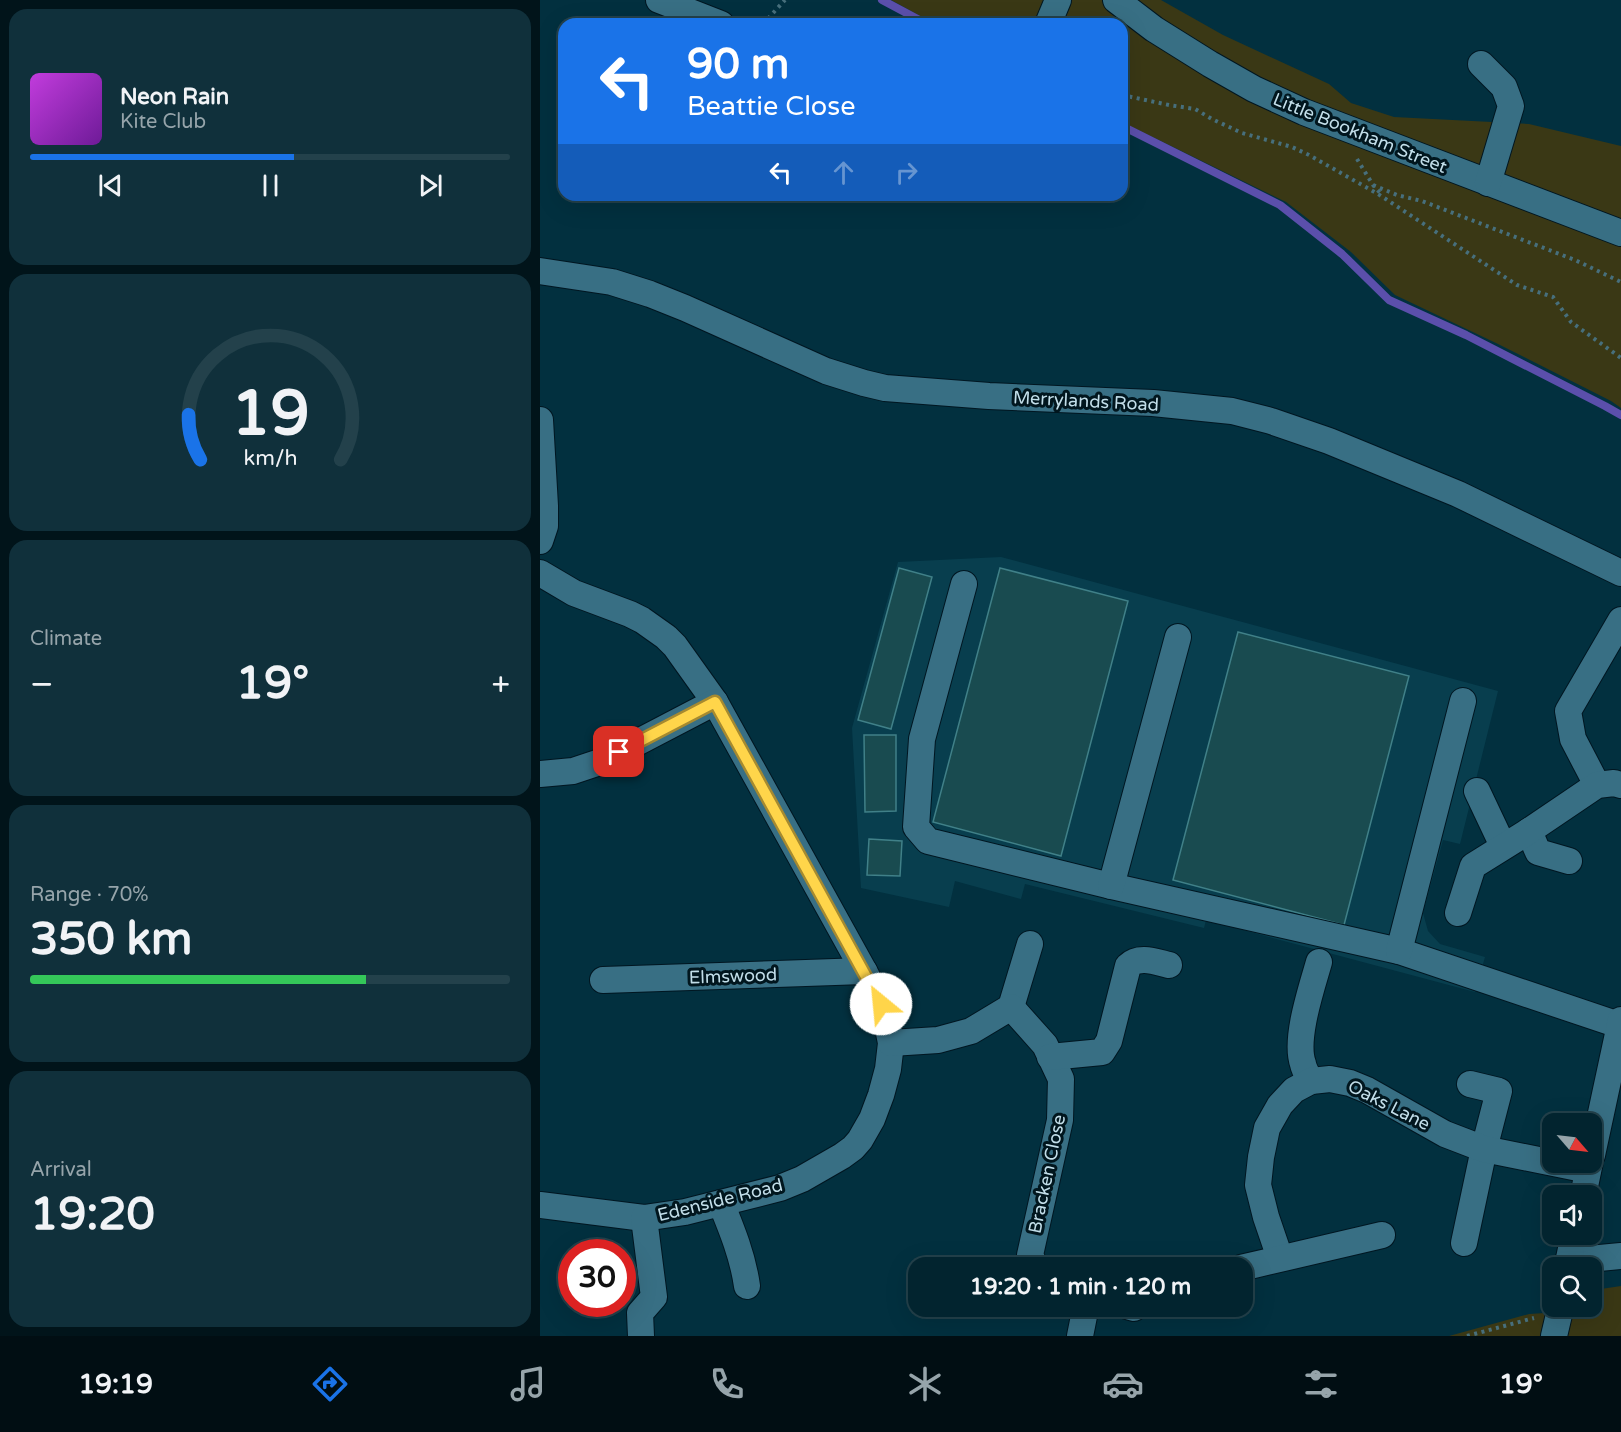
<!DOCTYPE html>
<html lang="en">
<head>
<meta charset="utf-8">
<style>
	:root { --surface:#02242f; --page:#10303b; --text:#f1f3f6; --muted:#96a4aa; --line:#23414b; --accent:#1a73e8 }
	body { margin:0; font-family:"Varela Round",sans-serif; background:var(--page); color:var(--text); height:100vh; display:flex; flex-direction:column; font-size:22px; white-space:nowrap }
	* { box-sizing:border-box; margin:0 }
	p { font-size:20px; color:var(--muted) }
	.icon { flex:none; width:33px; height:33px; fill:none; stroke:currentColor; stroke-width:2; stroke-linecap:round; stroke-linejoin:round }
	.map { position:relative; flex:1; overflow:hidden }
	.details { display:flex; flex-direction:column; gap:9px; padding:9px; background:#01141a; width:540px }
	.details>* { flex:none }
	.guide { position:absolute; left:18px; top:18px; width:570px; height:183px; border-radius:18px; box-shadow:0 6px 24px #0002,0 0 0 2px var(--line); background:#1a73e8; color:#fff; overflow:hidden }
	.needle { width:39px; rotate:118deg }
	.tools { position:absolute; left:1002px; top:1113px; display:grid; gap:12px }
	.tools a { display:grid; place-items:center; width:60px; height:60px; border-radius:12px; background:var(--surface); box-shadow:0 6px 24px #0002,0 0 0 2px var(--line); font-size:30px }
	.speed { position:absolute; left:18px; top:1239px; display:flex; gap:12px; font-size:30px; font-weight:700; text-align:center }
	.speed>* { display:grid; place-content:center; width:78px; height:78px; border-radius:50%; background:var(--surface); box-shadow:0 6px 24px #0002,0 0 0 2px var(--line); line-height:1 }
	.speed .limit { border:9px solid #d22; background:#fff; color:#111 }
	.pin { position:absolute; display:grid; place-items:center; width:51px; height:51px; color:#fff; margin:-26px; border-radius:12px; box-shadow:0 3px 9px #0006 }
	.me { position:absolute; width:66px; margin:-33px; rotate:332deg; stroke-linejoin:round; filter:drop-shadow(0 0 4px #0008) }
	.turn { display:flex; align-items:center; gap:21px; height:126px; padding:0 30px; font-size:27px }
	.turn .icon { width:78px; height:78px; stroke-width:2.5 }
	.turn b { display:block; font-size:42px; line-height:51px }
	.lanes { display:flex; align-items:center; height:57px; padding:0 30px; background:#0003; justify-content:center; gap:30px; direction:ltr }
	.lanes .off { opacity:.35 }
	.big { font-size:45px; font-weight:700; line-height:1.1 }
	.details .card { flex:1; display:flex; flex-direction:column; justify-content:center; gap:9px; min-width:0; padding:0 21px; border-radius:18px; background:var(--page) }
	.details .dial { align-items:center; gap:0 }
	.dial svg { height:156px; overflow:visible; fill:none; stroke:var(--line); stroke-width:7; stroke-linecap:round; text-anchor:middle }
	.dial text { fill:var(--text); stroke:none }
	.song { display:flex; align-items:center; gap:18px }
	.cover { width:72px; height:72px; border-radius:9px; background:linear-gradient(135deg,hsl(290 70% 55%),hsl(280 70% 35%)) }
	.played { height:6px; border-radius:3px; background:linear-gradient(90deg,var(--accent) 55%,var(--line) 55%) }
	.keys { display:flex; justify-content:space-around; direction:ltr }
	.heat { display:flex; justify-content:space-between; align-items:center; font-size:33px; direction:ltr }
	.charge { height:9px; border-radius:4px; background:linear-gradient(90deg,#34c759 70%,var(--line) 0) }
	.trip { position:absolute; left:368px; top:1257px; width:345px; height:60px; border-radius:18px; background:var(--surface); box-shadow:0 6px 24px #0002,0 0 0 2px var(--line); font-weight:700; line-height:60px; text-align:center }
	.tab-bar { display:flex; height:96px; justify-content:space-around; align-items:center; background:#010e13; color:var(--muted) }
	.tab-bar .icon { width:42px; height:42px }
	.tab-bar .current { color:var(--accent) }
	.tab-bar b { font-size:27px; color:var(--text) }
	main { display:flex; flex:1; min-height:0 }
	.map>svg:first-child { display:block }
	.built { fill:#083e4e }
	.green { fill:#3a3815 }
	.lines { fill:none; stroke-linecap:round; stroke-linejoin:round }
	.stream { stroke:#5b4fab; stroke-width:8 }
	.building { fill:#194b50; stroke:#408088; stroke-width:1.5 }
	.minor-casing { stroke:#001621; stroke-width:28 }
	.path { stroke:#476f7c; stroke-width:4; stroke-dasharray:3 4.5; stroke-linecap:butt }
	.minor { stroke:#386f84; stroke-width:26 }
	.route-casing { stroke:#a68a30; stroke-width:15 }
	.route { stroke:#ffd54a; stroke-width:10 }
	.labels { text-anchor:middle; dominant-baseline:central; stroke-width:6; stroke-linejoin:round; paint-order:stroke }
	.street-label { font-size:18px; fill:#c2dee9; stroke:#01161e }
</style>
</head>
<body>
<main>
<section class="details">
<div class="card">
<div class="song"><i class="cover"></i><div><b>Neon Rain</b><p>Kite Club</p></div></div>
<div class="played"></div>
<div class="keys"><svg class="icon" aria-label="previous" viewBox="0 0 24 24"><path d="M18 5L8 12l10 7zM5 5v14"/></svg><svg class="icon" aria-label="pause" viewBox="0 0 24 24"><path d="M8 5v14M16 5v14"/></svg><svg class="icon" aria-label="next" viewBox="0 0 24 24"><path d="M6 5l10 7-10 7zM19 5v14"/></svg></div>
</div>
<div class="card dial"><svg viewBox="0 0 100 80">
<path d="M14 69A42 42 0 1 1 86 69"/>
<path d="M14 69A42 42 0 0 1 8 46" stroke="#1a73e8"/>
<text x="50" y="56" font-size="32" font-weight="700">19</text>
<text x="50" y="72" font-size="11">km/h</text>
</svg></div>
<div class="card"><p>Climate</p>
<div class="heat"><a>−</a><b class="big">19°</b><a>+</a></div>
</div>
<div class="card"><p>Range · 70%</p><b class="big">350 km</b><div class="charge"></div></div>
<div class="card"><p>Arrival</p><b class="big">19:20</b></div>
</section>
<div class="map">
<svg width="1081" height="1336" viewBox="0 0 1081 1336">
	<rect width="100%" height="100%" fill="#02303f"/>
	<!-- built -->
	<polygon class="built" points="461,557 958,691 920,844 903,840 883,913 888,931 900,944 945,957 935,992 666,920 664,928 485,884 481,899 415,881 409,907 321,888 312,728 358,562"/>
	<!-- green -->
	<g class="green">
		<polygon points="351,0 621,0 683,35 789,84 811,103 854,117 989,124 1081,146 1081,408 1071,401 958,344 855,295 811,252 746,202 582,122 582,24 395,24"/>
		<polygon points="1081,1286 1081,1336 909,1336 989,1314 1037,1311 1039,1307 1052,1306 1052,1292 1054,1290"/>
	</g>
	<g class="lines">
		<!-- stream -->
		<g class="stream">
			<polyline points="342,0 387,24"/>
			<polyline points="582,126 740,205 802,254 849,300 926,335 1065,406 1081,415"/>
		</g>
	</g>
	<!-- building -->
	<g class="building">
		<polygon points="359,568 392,577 351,729 318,720"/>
		<polygon points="460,568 588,601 521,856 393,822"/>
		<polygon points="698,632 869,676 804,925 633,880"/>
		<polygon points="324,735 356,735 356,811 325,812"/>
		<polygon points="329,839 362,841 360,876 327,875"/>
	</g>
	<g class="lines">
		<!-- minor casing -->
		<g class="minor-casing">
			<g id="minor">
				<polyline points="119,0 181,24"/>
				<polyline points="576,0 614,29 670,64 714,89 764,112 1081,233"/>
				<polyline points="508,24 518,0"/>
				<polyline points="941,64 964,87 971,106 948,183"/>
				<polyline points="0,271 72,282 110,294 145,308 286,371 324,383 345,388 449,396 613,403 692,411 731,421 789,441 918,494 1081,573"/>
				<polyline points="0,420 5,506 5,526 0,541"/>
				<polyline points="0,573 34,593 90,614 102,620 126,637 135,646 175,702 324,971 341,1004 347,1023 351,1043 348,1069 341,1095 332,1119 320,1140 313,1148 302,1156 262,1179 240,1188 145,1212 104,1218 0,1205"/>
				<polyline points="424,584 382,739 376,827 388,841 571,886 859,951 1079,1025"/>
				<polyline points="0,774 33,771 60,762 175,702"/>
				<polyline points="1057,785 1033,739 1028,711 1081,620"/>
				<polyline points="937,791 963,846"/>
				<polyline points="989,831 998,852 1029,861"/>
				<polyline points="571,886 638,637"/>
				<polyline points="918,913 933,866 989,831 1057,785 1074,783 1081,785"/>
				<polyline points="859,951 923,701"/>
				<polyline points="63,980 324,971"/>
				<polyline points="471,1007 490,944"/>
				<polyline points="351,1043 398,1040 431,1031 471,1007 505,1045 521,1079 520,1120 490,1255 496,1268"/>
				<path d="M510,1057L562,1052L569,1041L588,966C599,955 616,962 629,965"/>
				<path d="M771,1081C768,1076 764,1070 763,1064C754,1039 772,987 779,962"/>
				<polyline points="1052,1155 1081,1020"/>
				<polyline points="1043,1196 1050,1162"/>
				<path d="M181,1203C192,1230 203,1257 207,1286"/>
				<polyline points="924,1243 944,1149 959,1091 930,1084"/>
				<polyline points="740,1258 726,1217 718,1185 721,1157 727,1128 740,1105 754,1090 771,1081 790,1079 810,1083 827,1090 905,1134 944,1149 1048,1170"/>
				<polyline points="1028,1261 1081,1256"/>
				<polyline points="701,1268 842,1235"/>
				<polyline points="1027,1268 1034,1234"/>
				<polyline points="587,1306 594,1308"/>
				<polyline points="101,1336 100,1313 114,1297 104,1218"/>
				<polyline points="540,1336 546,1306"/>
				<polyline points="1014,1336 1021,1306"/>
			</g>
		</g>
		<!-- path -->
		<g class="path">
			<polyline points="223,24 245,0"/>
			<polyline points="582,95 629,105 655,109 672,119 702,133 752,147 769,155 838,194 977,285 1013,297 1031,322 1081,358"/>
			<polyline points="817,159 833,185 842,195"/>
			<polyline points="833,185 857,195 882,201 1035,260 1081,282"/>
			<polyline points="927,1336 994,1318"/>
		</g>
		<!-- minor -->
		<use href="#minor" class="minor"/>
	</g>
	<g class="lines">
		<!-- route casing -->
		<g class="route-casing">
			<polyline id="route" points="79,752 175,702 341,1004"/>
		</g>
		<!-- route -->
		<use href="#route" class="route"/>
	</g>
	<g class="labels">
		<!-- street labels -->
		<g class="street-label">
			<text transform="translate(820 133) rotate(22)">Little Bookham Street</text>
			<text transform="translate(546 401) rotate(3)">Merrylands Road</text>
			<text transform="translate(193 976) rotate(-2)">Elmswood</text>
			<text transform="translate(849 1105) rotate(27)">Oaks Lane</text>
			<text transform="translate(507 1174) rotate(-78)">Bracken Close</text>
			<text transform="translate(180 1200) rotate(-14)">Edenside Road</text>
		</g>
	</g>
</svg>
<div class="tools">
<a><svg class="needle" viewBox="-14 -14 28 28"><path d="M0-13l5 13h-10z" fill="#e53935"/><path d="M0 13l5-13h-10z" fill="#96a4aa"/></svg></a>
<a><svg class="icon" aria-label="sound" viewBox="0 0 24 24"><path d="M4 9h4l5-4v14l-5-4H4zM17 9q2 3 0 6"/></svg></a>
<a><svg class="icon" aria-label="search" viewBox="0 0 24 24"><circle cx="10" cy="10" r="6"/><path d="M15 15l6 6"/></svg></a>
</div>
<div class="speed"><div class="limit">30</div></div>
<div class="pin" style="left:79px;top:752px;background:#d93025"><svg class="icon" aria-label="arrive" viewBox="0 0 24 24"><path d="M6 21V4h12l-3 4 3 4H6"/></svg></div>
<svg class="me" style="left:341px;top:1004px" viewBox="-20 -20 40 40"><circle r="19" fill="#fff"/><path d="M0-13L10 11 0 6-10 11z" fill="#ffd54a"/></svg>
<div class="trip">19:20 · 1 min · 120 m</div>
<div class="guide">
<div class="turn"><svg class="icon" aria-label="left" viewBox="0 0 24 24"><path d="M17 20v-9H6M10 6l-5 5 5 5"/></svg><div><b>90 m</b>Beattie Close</div></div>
<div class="lanes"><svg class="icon" aria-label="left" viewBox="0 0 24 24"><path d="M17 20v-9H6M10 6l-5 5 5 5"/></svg><svg class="icon off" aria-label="ahead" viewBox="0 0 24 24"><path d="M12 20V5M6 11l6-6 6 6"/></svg><svg class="icon off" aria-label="right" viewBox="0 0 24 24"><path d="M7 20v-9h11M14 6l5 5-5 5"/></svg></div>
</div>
</div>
</main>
<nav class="tab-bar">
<b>19:19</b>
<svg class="icon current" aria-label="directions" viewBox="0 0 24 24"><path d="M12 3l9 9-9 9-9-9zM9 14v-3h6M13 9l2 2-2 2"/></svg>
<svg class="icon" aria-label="music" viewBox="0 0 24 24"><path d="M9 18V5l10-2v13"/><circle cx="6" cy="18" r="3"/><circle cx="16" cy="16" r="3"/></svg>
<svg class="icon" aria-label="phone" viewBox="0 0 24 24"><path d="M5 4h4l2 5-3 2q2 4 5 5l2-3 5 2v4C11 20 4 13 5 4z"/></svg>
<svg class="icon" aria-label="climate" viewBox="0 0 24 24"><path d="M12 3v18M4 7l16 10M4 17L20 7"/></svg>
<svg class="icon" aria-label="car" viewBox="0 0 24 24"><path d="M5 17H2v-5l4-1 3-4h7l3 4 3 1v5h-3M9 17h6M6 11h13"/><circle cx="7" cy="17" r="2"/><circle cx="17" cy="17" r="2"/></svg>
<svg class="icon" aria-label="filters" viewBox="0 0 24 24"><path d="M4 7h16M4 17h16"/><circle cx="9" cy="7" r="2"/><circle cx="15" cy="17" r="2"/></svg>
<b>19°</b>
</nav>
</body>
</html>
